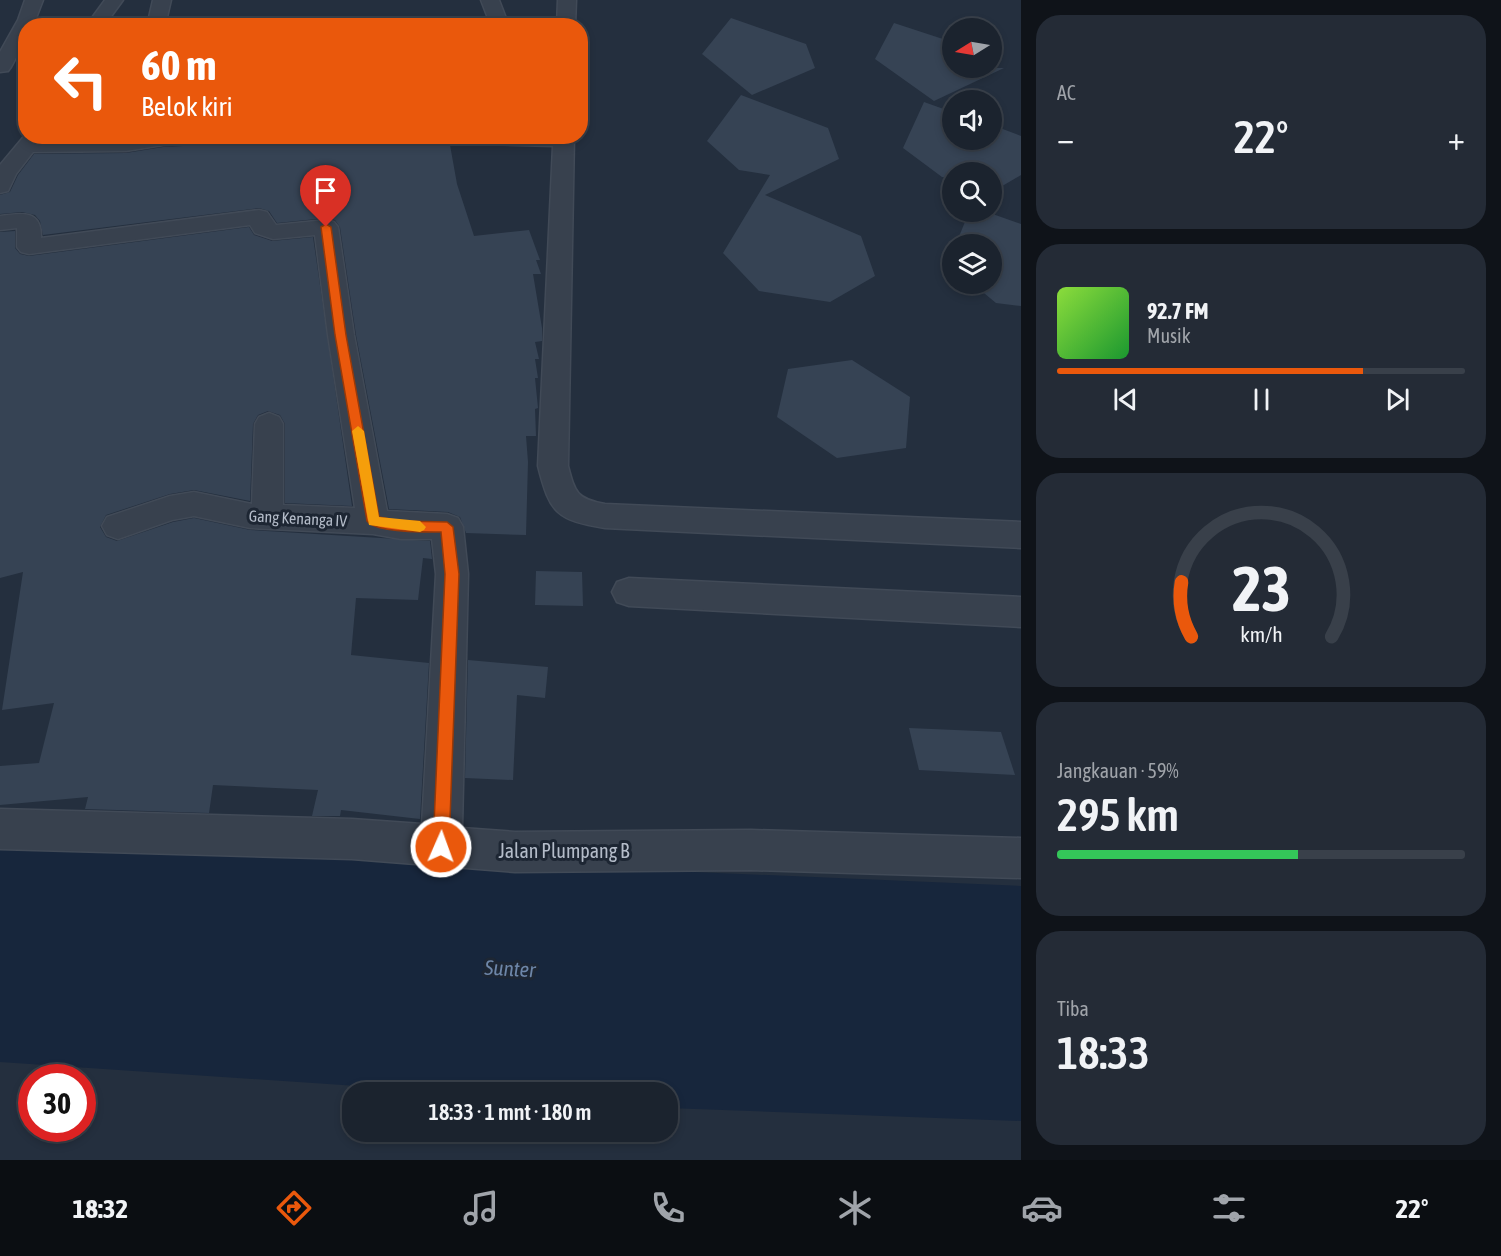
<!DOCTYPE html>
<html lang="id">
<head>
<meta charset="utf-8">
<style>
	:root { --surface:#1b232e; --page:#242b36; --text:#f1f3f6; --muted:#a0a4aa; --line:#39404a; --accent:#ea580c }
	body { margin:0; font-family:"Asap Condensed",sans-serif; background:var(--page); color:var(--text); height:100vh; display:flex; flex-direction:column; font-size:22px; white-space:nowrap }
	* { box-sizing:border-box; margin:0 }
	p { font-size:20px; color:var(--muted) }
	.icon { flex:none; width:33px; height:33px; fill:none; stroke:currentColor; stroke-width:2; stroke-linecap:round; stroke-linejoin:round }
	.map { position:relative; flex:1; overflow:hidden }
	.panel { display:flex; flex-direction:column; gap:15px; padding:15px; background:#0f1319; width:480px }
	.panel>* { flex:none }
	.top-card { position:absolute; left:18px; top:18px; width:570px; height:126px; border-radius:24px; box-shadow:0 3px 9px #0003,0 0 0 2px var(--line); background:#ea580c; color:#fff; overflow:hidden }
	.needle { width:39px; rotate:259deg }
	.controls { position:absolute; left:942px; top:18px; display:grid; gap:12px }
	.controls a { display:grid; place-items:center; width:60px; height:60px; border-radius:50%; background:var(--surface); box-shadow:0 3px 9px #0003,0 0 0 2px var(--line); font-size:30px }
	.speed { position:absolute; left:18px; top:1064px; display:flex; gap:12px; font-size:30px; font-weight:700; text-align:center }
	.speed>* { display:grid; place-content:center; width:78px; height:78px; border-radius:50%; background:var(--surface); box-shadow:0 3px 9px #0003,0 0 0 2px var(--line); line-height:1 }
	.speed .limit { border:9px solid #d22; background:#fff; color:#111 }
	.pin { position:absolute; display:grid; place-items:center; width:51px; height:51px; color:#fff; margin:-62px -26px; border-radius:50% 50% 50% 0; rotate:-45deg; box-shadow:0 0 6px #0007 }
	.pin .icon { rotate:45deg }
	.me { position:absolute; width:66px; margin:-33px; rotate:2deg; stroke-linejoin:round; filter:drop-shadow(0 0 4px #0008) }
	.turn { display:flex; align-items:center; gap:21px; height:126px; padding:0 24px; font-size:27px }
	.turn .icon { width:78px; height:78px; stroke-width:2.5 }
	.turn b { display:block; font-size:42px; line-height:51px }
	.big { font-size:45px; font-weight:600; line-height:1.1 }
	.panel .card { flex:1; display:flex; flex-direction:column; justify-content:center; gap:9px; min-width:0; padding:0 21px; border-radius:24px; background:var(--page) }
	.panel .dial { align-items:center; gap:0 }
	.dial svg { height:156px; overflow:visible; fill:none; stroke:var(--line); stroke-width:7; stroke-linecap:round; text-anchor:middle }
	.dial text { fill:var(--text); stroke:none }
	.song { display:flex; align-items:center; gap:18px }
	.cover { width:72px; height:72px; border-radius:9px; background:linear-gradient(135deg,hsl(90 70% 55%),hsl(130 70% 35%)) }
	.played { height:6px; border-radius:3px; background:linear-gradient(90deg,var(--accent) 75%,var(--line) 75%) }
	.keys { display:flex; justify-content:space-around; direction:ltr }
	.heat { display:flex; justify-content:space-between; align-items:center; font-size:33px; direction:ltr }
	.charge { height:9px; border-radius:4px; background:linear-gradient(90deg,#34c759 59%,var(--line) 0) }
	.trip { position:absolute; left:342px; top:1082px; width:336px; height:60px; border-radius:24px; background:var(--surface); box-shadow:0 3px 9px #0003,0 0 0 2px var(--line); font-weight:600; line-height:60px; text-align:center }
	.menu { display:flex; height:96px; justify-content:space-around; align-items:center; background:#0b0e12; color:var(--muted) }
	.menu .icon { width:42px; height:42px }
	.menu .active { color:var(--accent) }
	.menu b { font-size:27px; color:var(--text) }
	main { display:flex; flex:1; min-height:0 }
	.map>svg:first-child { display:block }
	.water { fill:#17263c }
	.building { fill:#364354 }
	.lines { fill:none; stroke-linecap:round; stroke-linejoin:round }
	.minor-casing { stroke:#414a57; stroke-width:3 }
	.minor { fill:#38414e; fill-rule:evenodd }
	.route { fill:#ea580c; stroke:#983908; stroke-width:1.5 }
	.slow { fill:#f59e0b }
	.labels { text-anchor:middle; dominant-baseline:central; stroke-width:6; stroke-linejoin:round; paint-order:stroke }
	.street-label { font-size:16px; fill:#b4bcc9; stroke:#1d2633 }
	.near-street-label { font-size:20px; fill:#b4bcc9; stroke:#1d2633 }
	.near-water-label { font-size:21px; font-style:italic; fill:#6d86a8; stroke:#1d2633 }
</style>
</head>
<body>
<main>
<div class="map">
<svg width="1021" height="1160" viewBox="0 0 1021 1160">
	<rect width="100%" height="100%" fill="#242f3e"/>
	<!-- water -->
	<polygon class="water" points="0,842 1021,886 1021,1121 668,1108 668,1092 446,1092 0,1062"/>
	<!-- building -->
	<g class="building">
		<polygon points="731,18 806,44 815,68 752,95 702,54"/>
		<polygon points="894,23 952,42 952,68 1004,68 934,101 875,59"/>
		<polygon points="741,95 828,128 839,159 765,195 861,236 875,276 830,302 759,291 723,253 770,175 739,170 707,141"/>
		<polygon points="924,102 952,112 952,140 992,140 992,125 1021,136 1021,175 992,192 992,172 952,172 952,178 942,177 903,148"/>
		<polygon points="233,140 310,141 334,145 358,142 399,141 417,144 450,145 457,184 474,236 529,230 540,260 536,260 541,274 533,274 542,328 542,341 535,342 539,359 535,359 538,378 535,378 538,408 535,409 536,436 526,436 528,462 526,535 466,533 460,517 448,512 389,509 356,335 340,227 335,220 326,218 277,223 269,211 259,208 43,235 40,221 35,215 22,212 0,214 0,195 10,192 18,175 34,154 126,153 163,147 223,144"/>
		<polygon points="969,212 987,212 1021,224 1021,306 996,303 973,284 992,284 992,244 956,244"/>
		<polygon points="249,227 254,235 272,241 313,237 352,506 285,503 285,424 280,415 268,411 258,415 253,424 250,501 194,490 170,494 106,515 100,527 106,537 117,541 173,522 194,518 250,530 430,541 432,559 423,558 418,600 356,598 351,655 429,663 420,819 341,810 340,816 312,816 318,790 213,785 209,813 85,809 88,797 0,805 0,766 39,763 54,703 2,710 23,572 0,578 0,232 15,231 15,248 20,254 29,256"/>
		<polygon points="852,360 910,397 906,448 837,458 777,417 788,369"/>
		<polygon points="536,571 582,572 583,606 535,605"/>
		<polygon points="468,660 548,667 545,698 517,695 513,780 465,778"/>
		<polygon points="909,728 1001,732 1015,775 919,770"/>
	</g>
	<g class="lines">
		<!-- minor casing -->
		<g class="minor-casing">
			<g id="minor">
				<polygon points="25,0 43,0 33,26 26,26 26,39 11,67 8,71 0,72 0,52 18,20"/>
				<polygon points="105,0 123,0 104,26 86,26"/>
				<polygon points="153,0 171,0 165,26 147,26"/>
				<polygon points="481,0 499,0 509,26 491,26"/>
				<polygon points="558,0 576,0 575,26 557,26"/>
				<polygon points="26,134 26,136 45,136 43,139 233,136 230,140 223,142 163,145 126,151 33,152 16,174 8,191 0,193 0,165"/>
				<path d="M309,136H360L357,140C344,144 325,144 312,140Z"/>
				<path d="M407,136H574L568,466C575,493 577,499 605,504L1021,522V548L605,528C557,520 550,514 538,466L553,146L417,142L410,140Z"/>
				<path d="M259,210L267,212L276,225L326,220L334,222L338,227L354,335L387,511L447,514L458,518L463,527L468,574L462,828L515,832L751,830L1021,838V878L751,870L515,872L352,859L0,849V809L352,819L422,824L436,574L432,539H401L373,534L250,528L194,516L172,520L118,539L107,535L102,526L107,517L170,496L194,492L252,504L255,424L259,417L269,413L279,417L283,424V505L355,508L328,335L315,235L273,239L255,233L250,225L29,254L21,252L17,247V228L0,230V216C21,213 42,209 41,238Z"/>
				<polygon points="629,578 1021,597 1021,627 629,606 617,602 612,592 617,582"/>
			</g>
		</g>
		<!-- minor -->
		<use href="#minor" class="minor"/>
	</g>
	<!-- route -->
	<path class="route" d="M326,224L331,227L346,335L379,517L401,521L447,522L453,527L459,574L449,847L447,853L441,856L435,853L433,847L445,574L441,532C426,532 375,533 367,521L335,335L321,227Z"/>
	<!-- slow -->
	<polygon class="slow" points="358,426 364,431 379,517 420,521 426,527 424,530 420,532 369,525 352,431"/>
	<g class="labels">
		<!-- street labels -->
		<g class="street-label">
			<text transform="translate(298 518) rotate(3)">Gang Kenanga IV</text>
		</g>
		<!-- near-street labels -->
		<g class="near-street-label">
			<text x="564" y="850">Jalan Plumpang B</text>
		</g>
		<!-- near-water labels -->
		<g class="near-water-label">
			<text transform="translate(510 968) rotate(3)">Sunter</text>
		</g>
	</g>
</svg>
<div class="controls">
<a><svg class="needle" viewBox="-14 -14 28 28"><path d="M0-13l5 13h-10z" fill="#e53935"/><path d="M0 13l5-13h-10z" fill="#a0a4aa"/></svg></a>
<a><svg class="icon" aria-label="sound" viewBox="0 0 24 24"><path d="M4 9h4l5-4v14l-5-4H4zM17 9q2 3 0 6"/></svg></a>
<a><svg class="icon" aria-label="search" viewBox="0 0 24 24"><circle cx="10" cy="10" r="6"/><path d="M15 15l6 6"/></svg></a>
<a><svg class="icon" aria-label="layers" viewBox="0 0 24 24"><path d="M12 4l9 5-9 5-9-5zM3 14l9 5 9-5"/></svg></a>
</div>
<div class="speed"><div class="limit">30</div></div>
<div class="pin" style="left:326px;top:227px;background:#d93025"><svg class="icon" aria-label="arrive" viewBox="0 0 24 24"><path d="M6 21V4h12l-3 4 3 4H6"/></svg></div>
<svg class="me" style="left:441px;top:847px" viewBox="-20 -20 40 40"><circle r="17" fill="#ea580c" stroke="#fff" stroke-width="3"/><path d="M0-11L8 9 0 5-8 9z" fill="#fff"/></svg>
<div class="trip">18:33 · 1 mnt · 180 m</div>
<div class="top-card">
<div class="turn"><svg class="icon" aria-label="left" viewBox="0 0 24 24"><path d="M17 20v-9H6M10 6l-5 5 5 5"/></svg><div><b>60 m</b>Belok kiri</div></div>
</div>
</div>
<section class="panel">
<div class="card"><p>AC</p>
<div class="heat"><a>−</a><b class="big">22°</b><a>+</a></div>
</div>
<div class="card">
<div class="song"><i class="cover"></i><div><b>92.7 FM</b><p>Musik</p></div></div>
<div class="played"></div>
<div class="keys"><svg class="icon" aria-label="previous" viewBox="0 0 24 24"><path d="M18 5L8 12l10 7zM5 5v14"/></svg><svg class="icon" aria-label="pause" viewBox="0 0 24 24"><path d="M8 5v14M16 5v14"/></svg><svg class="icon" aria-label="next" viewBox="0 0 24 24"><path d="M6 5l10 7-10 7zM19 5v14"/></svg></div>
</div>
<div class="card dial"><svg viewBox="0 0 100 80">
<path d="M14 69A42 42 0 1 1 86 69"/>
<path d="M14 69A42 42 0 0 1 9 41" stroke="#ea580c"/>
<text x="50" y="56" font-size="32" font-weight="700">23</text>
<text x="50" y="72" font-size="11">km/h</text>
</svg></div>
<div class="card"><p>Jangkauan · 59%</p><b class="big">295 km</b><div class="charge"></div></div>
<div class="card"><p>Tiba</p><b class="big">18:33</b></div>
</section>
</main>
<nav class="menu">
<b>18:32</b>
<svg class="icon active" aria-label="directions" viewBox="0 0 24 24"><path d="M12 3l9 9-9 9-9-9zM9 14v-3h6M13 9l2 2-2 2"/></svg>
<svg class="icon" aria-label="music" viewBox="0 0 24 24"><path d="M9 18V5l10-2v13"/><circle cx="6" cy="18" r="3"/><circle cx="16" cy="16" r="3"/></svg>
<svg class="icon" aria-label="phone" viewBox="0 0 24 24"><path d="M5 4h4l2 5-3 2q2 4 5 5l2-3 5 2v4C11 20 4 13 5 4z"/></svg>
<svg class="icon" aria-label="climate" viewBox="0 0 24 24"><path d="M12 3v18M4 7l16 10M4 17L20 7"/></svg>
<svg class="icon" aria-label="car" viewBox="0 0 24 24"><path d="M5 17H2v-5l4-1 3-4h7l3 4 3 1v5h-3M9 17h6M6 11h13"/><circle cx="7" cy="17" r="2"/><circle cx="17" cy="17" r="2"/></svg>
<svg class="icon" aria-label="filters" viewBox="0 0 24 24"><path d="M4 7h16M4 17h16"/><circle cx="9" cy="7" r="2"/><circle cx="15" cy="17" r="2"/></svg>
<b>22°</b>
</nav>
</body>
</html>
